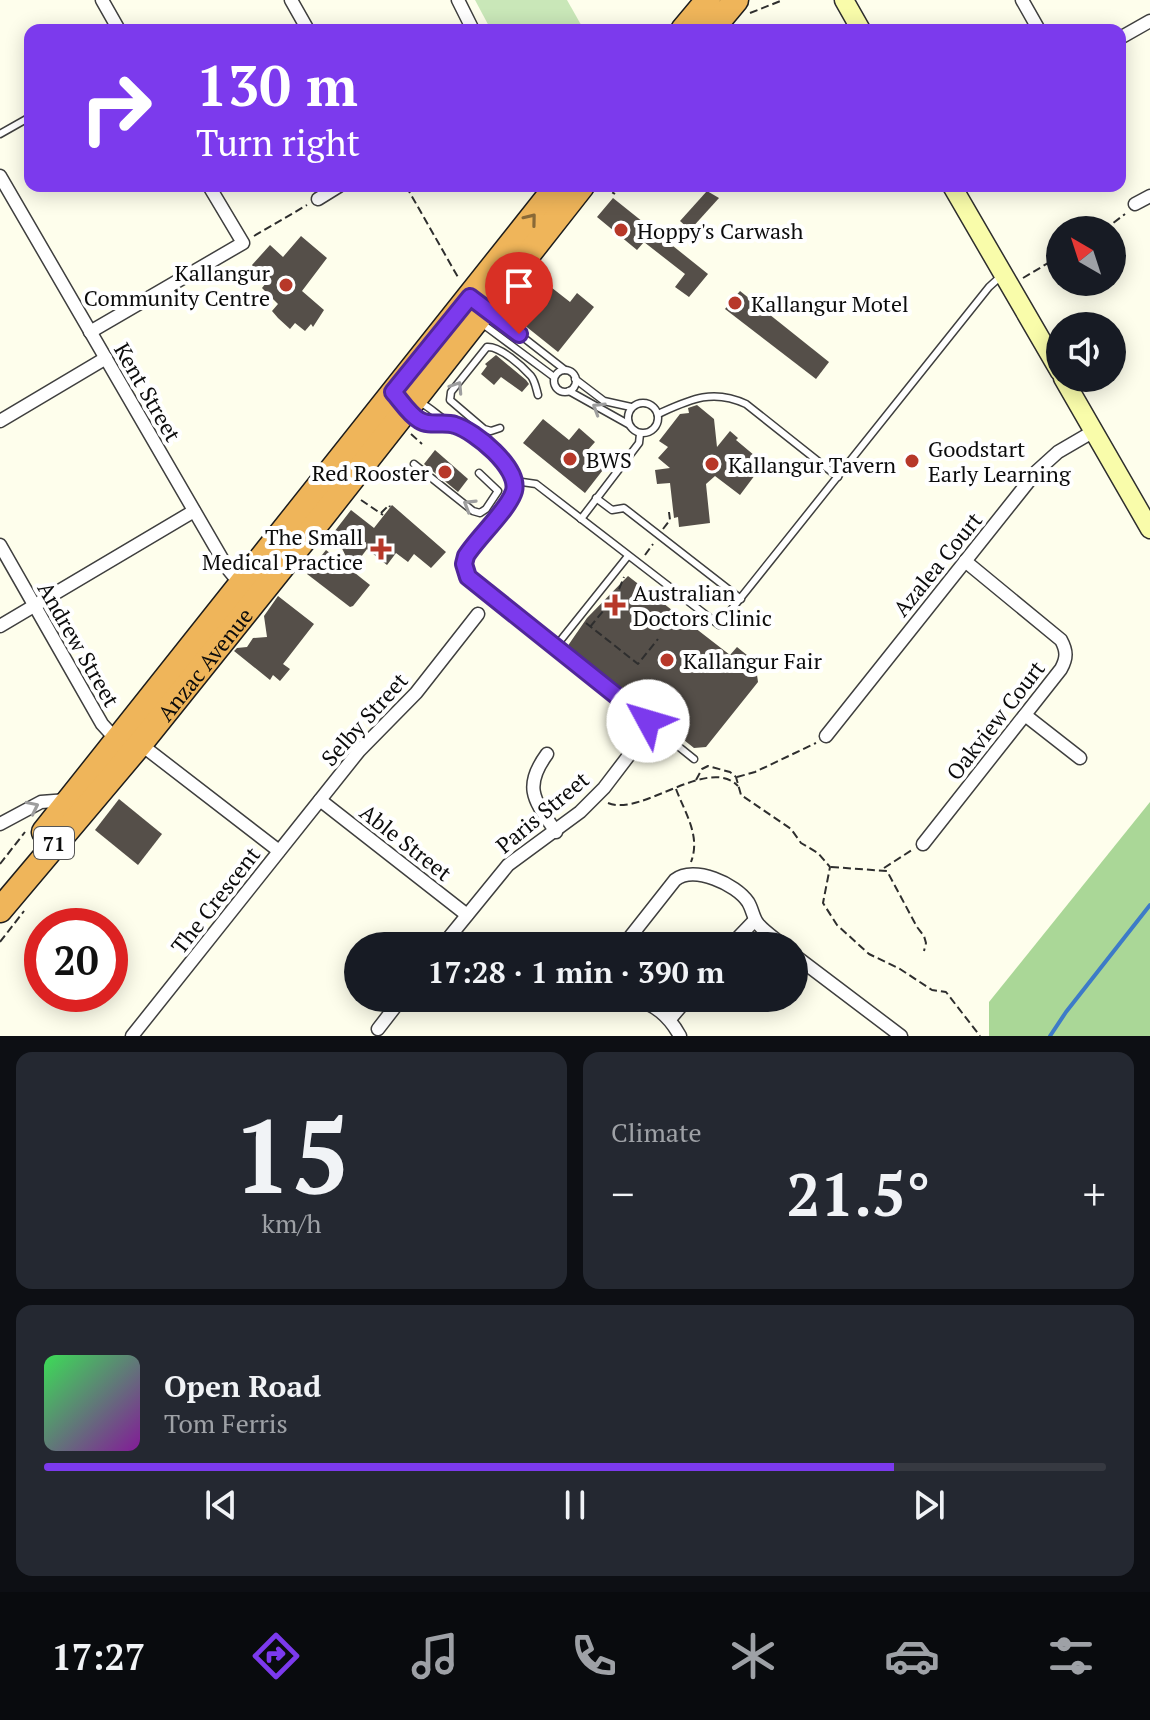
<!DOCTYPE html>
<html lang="en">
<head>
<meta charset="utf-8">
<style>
	:root { --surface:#171b24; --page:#242831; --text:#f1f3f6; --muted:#9ea1a6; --line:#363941; --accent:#7c3aed }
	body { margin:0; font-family:"PT Serif",serif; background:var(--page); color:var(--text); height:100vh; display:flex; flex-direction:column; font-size:30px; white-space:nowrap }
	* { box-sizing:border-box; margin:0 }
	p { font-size:26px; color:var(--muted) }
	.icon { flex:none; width:44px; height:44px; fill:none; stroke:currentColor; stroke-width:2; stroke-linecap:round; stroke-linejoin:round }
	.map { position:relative; height:1036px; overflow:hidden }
	.panel { display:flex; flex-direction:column; gap:16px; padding:16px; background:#0d0f14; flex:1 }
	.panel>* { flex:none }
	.banner { position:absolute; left:24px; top:24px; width:1102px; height:168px; border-radius:16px; box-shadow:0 4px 20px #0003; background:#7c3aed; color:#fff; overflow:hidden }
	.needle { width:52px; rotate:321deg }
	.tools { position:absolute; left:1046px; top:216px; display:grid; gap:16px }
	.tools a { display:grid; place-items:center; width:80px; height:80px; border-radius:50%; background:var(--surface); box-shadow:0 4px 20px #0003; font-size:40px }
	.speed { position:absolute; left:24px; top:908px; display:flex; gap:16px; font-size:40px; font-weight:700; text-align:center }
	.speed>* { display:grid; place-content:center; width:104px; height:104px; border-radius:50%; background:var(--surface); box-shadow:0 4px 20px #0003; line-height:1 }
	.speed .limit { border:12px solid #d22; background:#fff; color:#111 }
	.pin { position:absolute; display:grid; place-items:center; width:68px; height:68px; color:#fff; margin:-82px -34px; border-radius:50% 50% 50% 0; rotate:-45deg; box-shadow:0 0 8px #0007 }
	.pin .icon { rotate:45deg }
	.me { position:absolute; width:88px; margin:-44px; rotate:309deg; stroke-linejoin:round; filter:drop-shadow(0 0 6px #0008) }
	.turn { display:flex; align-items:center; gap:28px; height:168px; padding:0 40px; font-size:36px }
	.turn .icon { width:104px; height:104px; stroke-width:2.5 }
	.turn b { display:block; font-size:56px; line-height:68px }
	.big { font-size:60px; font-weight:800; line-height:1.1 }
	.panel .card { flex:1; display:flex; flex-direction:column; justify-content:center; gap:12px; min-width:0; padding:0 28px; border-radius:16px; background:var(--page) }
	.panel .dial { align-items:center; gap:0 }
	.dial b { font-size:104px; line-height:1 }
	.song { display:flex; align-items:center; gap:24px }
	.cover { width:96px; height:96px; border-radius:12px; background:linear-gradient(135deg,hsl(130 70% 55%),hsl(290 70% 35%)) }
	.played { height:8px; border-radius:4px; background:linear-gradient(90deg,var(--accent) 80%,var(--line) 80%) }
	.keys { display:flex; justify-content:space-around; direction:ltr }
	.heat { display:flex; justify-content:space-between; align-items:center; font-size:44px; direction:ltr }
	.panel .tiles { flex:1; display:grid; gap:16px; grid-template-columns:1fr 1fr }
	.card:last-child { grid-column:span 2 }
	.trip { position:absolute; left:344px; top:932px; width:464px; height:80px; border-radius:40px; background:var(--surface); box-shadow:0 4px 20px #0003; font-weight:800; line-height:80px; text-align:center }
	.menu { display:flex; height:128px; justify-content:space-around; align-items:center; background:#090b0e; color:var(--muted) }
	.menu .icon { width:56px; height:56px }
	.menu .current { color:var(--accent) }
	.menu b { font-size:36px; color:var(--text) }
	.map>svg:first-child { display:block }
	.green { fill:#c9e7b8 }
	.forest { fill:#aad797 }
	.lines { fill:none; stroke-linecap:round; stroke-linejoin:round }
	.stream { stroke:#3d7bc8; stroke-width:4 }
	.building { fill:#554f49 }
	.lane-casing { stroke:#3f3f3f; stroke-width:9 }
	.street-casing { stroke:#3f3f3f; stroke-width:15 }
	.secondary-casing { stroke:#2e2e2e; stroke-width:21 }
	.highway-casing { stroke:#1d1d1d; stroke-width:27 }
	.path { stroke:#2e2e2e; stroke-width:2; stroke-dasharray:8 4; stroke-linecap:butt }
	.lane { stroke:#fff; stroke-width:6 }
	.street { stroke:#fff; stroke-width:12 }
	.secondary { stroke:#f9fcaa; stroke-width:18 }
	.highway { stroke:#efb55a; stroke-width:24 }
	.oneway { stroke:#896937 }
	.oneway2 { stroke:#9e9e9e }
	.route-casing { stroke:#51269a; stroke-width:20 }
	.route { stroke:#7c3aed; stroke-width:14 }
	.poi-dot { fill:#b73829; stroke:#fff; stroke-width:3 }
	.labels { text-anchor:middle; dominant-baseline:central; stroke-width:8; stroke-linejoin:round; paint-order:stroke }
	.shield { fill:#fff; stroke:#555; stroke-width:2 }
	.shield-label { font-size:20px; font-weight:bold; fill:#0c0c0c }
	.poi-label { font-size:22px; fill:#0c0c0c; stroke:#fff; text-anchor:start }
	.street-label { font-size:22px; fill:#0c0c0c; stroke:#fff }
</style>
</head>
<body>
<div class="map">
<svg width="1150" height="1036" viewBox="0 0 1150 1036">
	<rect width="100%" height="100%" fill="#fefeec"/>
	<!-- green -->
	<polygon class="green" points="475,0 567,0 584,30 491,30"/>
	<!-- forest -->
	<polygon class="forest" points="1150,802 1150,1036 989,1036 989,1002"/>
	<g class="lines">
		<!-- stream -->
		<polyline class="stream" points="1050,1036 1066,1012 1150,905"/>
	</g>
	<!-- building -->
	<g class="building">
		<polygon points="707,191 719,198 690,230 680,221"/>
		<polygon points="613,198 708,274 689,297 675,287 685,274 644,242 637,250 597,217"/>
		<polygon points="301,236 327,258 302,291 324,310 313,327 311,324 305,331 295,323 290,329 278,318 272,311 278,304 262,288 266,283 252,265 270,245 283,257"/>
		<polygon points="547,284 570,302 577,293 594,307 558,352 518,320"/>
		<polygon points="740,291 829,362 816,379 725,309"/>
		<polygon points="496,355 526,380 529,384 522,392 501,377 494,385 481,374 487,366 485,364"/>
		<polygon points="697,405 714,419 717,447 730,431 738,438 736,440 761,461 755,469 758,471 740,495 715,476 706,484 710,523 679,527 678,517 674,518 670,483 657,484 655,470 670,468 658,458 668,447 659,441 680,414 689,413 688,408"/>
		<polygon points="543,419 569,440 579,428 595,442 587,451 606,466 585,493 523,443"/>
		<polygon points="435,450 468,479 458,492 424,464"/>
		<polygon points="392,505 446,552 431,568 414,554 408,562 396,553 387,565 367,549 352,569 334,532 351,510 374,528"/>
		<polygon points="326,550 370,585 353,606 350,607 307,574"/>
		<polygon points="628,576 730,655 737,647 758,664 752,672 757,675 758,682 706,747 694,748 567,647 587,618"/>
		<polygon points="278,596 314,624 283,664 290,669 280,681 273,675 270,680 234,651 237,648 247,647 253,638 267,637 264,616"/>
		<polygon points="119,799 162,834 138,865 95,830"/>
	</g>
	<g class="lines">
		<!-- lane casing -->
		<g class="lane-casing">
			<g id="lane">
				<polyline points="0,134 30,117"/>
				<polyline points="492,313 565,370"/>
				<polyline points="480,322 554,377"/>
				<circle cx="565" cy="381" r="11"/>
				<polyline points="575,379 604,401 631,407"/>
				<polyline points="569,391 628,424"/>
				<circle cx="643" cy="418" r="15"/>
				<path d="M421,403C431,408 438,416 447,421C452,425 459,425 464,429C487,443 528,471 509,501L466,556L464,564L468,577L694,759"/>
				<path d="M412,413C423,425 434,424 449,423"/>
				<path d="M658,414C689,400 712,388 746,404L838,477"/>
				<path d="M500,428L491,431L484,429L450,400L451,392L487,347C500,346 522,366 531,376C535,381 536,388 538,395"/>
				<polyline points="414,464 473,511 480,513 486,509 498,491 479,473"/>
				<polyline points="515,481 536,484 719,625 989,287 1000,277"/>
				<polyline points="596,498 612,510 624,508 741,599"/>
				<polyline points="581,519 639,443 640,434"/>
				<polyline points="556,646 628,556"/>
			</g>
		</g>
		<!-- street casing -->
		<g class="street-casing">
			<g id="street">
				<polyline points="102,0 119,30"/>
				<polyline points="291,0 308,30"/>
				<polyline points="458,0 473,30"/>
				<polyline points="1022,0 1039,30"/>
				<polyline points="1120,38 1150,21"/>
				<polyline points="0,176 228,569 241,585"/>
				<polyline points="318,199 339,186"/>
				<polyline points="1135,204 1150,196"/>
				<polyline points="90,332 243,243 209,186"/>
				<polyline points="0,421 106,358"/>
				<polyline points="0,545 102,724 112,735 121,740"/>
				<polyline points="0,626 194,511"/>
				<polyline points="1025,715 1080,758"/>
				<polyline points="826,736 1037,471 1058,452 1094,431"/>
				<polyline points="139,743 279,851"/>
				<path d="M547,754C522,788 535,801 556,832"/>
				<polyline points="320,800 467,915"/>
				<polyline points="0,824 41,802 67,800"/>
				<path d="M923,844L1061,669C1067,658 1067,651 1061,640L965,561"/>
				<polyline points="442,946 508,865 580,812 604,788 636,746"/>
				<path d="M623,946L675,880C694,865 736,884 748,902C753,910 753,919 759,925C766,933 776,939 784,946"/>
				<polyline points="730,946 755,920"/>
				<polyline points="794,955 901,1036"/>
				<path d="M632,998C655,1004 669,1016 680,1036"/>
				<polyline points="670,1019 688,998"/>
				<polyline points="378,1029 402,998"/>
				<polyline points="132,1036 359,751 416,693 478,614"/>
			</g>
		</g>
		<!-- secondary casing -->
		<g class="secondary-casing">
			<g id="secondary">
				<polyline points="844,0 861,30"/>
				<polyline points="952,186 1060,372"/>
				<polyline points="1063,378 1150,529"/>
			</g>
		</g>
		<!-- highway casing -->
		<g class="highway-casing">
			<g id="highway">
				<polyline points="683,30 708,0"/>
				<polyline points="711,30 736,0"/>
				<polyline points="44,832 557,186"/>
				<path id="s1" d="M0,910L140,744L322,517L582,186"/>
			</g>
		</g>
		<!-- path -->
		<g class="path">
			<polyline points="750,13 783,0"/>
			<polyline points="406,186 459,279"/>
			<polyline points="602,186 615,194"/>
			<polyline points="1104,230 1125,214"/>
			<polyline points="254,236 307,205"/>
			<polyline points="1023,278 1060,256"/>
			<polyline points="411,434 422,444"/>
			<polyline points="361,500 383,515"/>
			<polyline points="381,513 389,505 390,507"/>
			<polyline points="663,529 670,520 669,512"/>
			<polyline points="645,555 653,544"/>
			<polyline points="586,623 638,664 658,639"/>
			<polyline points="590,627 617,594 624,577"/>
			<polyline points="737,777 755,772 816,743"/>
			<polyline points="696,780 702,769 708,766 730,772 736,777 741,795 791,829 801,843 818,853 830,867 823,903 837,925 869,954 900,969 932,990 946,992 980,1036"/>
			<path d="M676,789C685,813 701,836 691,862"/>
			<path d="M608,803C642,817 708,755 738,786"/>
			<polyline points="0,864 25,832"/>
			<polyline points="831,867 887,871 917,927 924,936 926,943 924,951"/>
			<polyline points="884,868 912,850"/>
			<polyline points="0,942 24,911"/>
		</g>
		<!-- lane -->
		<use href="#lane" class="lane"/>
		<!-- street -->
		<use href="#street" class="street"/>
		<!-- secondary -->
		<use href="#secondary" class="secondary"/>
		<!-- highway -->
		<use href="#highway" class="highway"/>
	</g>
	<!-- one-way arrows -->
	<defs><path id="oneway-chevron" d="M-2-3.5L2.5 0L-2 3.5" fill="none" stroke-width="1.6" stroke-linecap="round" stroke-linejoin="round" transform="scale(2)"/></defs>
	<use class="oneway" href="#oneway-chevron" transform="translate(531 219) rotate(-51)"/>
	<g class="oneway2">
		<use href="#oneway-chevron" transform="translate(457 387) rotate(-57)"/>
		<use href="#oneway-chevron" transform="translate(598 408) rotate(-148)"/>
		<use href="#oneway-chevron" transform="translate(469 505) rotate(-149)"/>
		<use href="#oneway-chevron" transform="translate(33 807) rotate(-26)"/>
	</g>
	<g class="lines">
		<!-- route casing -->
		<g class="route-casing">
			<path id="route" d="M519,334L470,297L393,392C401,401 409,414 419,420C430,427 443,421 455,425C475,431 520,468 514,491C509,509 477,538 466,556L464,564L468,577L648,721"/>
		</g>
		<!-- route -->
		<use href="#route" class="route"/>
	</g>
	<!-- markers -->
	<g class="poi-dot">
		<circle cx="621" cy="230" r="8"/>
		<circle cx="286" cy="285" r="8"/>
		<circle cx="735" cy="303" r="8"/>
		<circle cx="570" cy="459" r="8"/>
		<circle cx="912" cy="461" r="8"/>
		<circle cx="712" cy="464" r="8"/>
		<circle cx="445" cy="472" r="8"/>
		<path d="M377 537h8v8h8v8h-8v8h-8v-8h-8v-8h8z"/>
		<path d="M611 593h8v8h8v8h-8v8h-8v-8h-8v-8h8z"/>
		<circle cx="667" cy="660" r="8"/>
	</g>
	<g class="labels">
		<!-- shield labels -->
		<rect class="shield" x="34" y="827" width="40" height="32" rx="6"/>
		<g class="shield-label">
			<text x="54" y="843">71</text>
		</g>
		<!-- poi labels -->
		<g class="poi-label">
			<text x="637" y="230">Hoppy's Carwash</text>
			<text x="270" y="272" text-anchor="end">Kallangur<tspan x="270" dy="25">Community Centre</tspan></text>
			<text x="751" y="303">Kallangur Motel</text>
			<text x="928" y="448">Goodstart<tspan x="928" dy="25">Early Learning</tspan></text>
			<text x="586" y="459">BWS</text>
			<text x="728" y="464">Kallangur Tavern</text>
			<text x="429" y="472" text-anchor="end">Red Rooster</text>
			<text x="363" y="536" text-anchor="end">The Small<tspan x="363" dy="25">Medical Practice</tspan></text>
			<text x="633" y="592">Australian<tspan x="633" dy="25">Doctors Clinic</tspan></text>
			<text x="683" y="660">Kallangur Fair</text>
		</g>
		<!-- street labels -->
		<g class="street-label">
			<text transform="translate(148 392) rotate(60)">Kent Street</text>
			<text transform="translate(937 564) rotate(-51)">Azalea Court</text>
			<text transform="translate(79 644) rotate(60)">Andrew Street</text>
			<text stroke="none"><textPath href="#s1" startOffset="320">Anzac Avenue</textPath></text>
			<text transform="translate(364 719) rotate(-48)">Selby Street</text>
			<text transform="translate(995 720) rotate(-52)">Oakview Court</text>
			<text transform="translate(542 812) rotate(-40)">Paris Street</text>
			<text transform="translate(406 842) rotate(38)">Able Street</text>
			<text transform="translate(215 900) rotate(-52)">The Crescent</text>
		</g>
	</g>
</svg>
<div class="tools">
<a><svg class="needle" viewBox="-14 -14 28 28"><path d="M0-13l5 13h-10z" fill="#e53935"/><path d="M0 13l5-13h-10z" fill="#9ea1a6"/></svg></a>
<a><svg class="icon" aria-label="sound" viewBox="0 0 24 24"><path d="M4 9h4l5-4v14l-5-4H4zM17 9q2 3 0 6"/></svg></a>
</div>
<div class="speed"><div class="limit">20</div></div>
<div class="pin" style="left:519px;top:334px;background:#d93025"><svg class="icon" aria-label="arrive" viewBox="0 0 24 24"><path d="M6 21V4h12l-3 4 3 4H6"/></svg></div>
<svg class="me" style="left:648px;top:721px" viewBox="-20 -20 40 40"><circle r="19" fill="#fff"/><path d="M0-13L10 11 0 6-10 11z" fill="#7c3aed"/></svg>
<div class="trip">17:28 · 1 min · 390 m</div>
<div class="banner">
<div class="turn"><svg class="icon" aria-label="right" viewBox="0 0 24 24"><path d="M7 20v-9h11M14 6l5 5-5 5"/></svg><div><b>130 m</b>Turn right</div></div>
</div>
</div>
<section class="panel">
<div class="tiles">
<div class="card dial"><b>15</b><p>km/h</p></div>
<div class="card"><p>Climate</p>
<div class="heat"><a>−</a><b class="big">21.5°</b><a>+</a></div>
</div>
<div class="card">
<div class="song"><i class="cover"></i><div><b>Open Road</b><p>Tom Ferris</p></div></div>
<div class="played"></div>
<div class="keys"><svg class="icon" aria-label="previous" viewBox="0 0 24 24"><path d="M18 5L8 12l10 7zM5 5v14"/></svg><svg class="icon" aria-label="pause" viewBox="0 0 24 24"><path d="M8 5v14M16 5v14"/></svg><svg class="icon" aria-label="next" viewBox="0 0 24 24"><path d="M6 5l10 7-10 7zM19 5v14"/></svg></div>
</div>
</div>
</section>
<nav class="menu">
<b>17:27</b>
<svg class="icon current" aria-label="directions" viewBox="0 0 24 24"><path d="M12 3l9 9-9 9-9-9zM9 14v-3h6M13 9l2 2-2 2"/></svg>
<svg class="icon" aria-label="music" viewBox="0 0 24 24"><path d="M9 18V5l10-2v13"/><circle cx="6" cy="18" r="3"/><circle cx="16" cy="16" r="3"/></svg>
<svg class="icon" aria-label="phone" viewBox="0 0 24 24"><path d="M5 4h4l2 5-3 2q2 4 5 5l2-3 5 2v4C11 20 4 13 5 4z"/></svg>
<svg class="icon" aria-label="climate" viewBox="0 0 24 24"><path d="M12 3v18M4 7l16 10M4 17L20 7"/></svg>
<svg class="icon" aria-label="car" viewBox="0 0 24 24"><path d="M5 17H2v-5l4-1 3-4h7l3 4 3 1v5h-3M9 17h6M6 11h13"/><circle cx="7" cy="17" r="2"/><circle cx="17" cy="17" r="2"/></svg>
<svg class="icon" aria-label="filters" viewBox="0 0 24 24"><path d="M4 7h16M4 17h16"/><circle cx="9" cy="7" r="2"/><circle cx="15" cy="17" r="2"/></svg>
</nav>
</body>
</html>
